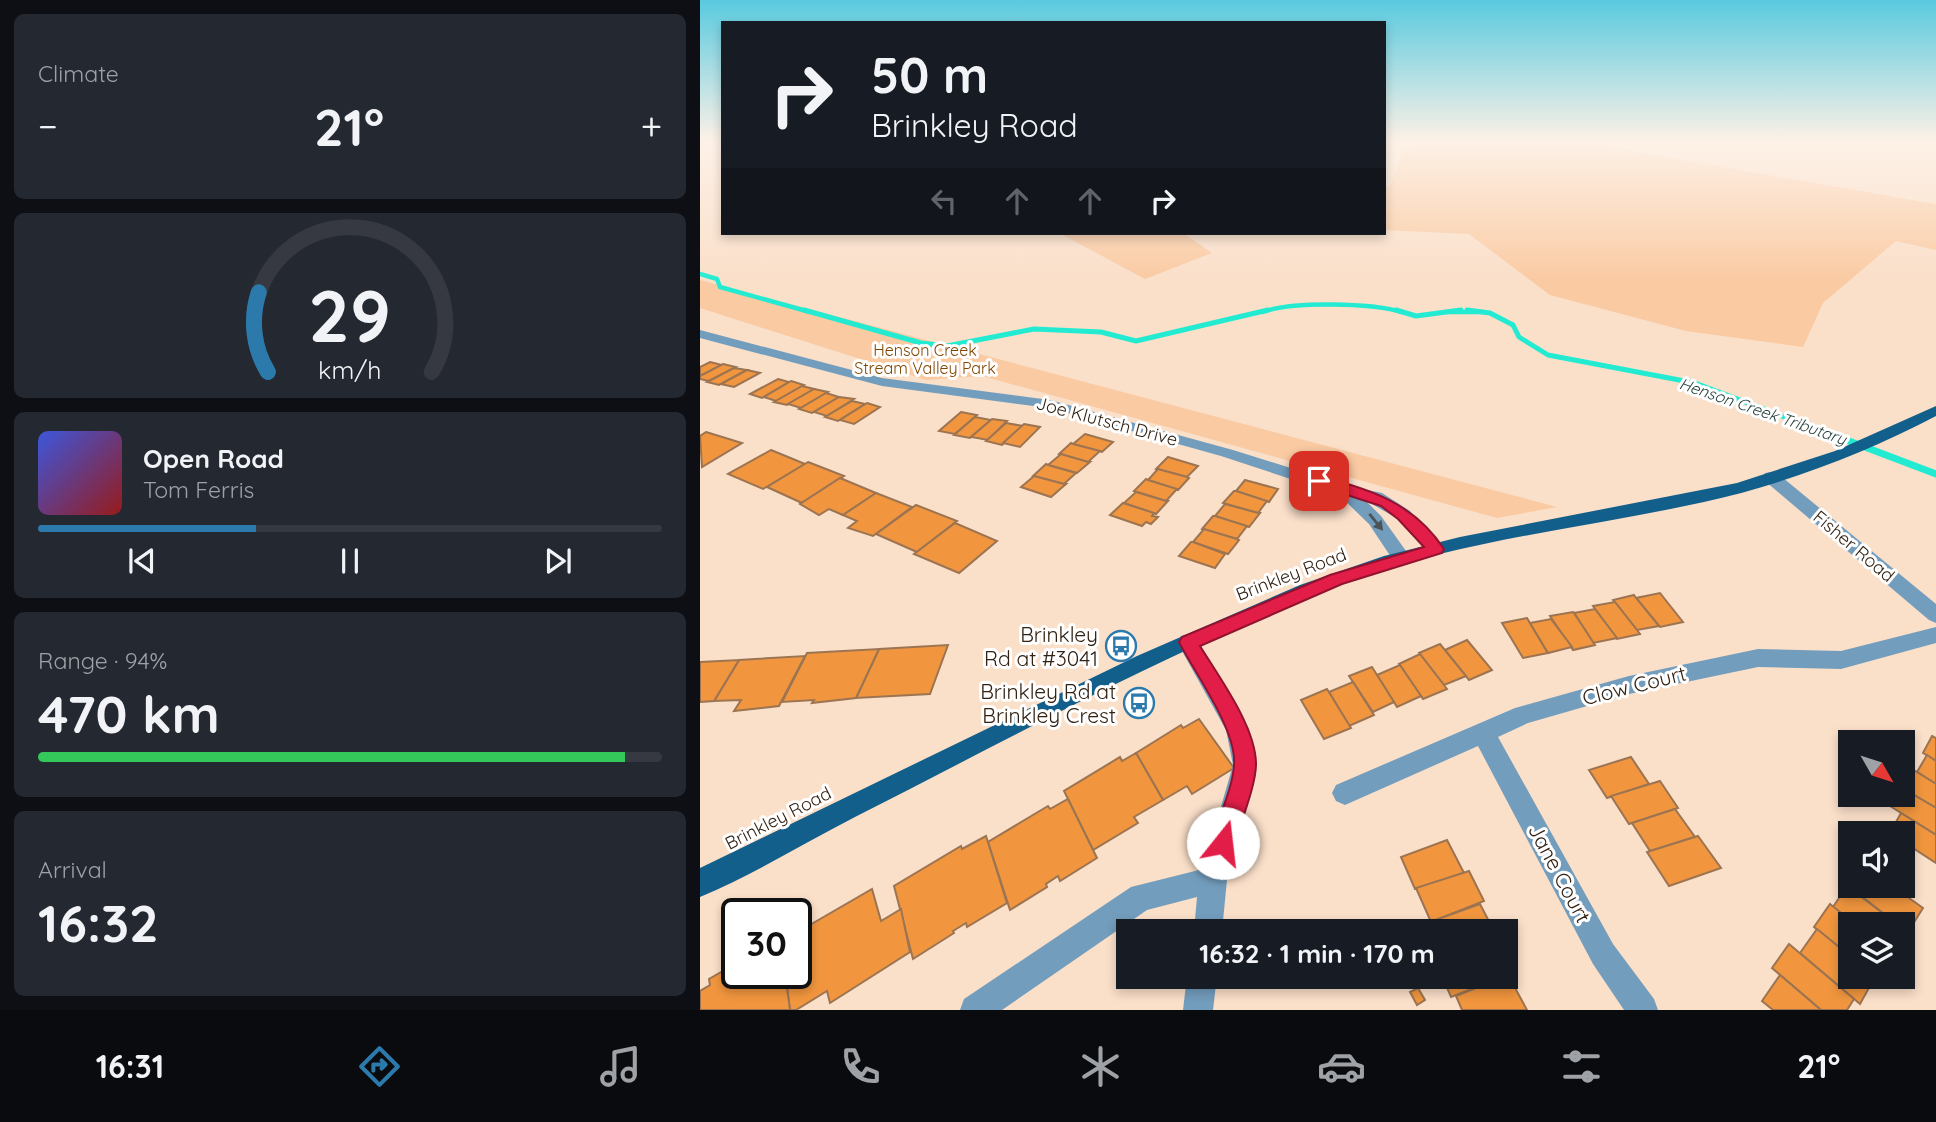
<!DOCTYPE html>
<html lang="en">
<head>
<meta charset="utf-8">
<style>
	:root { --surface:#171b24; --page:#242831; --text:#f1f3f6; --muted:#9ea1a6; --line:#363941; --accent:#2c7aac }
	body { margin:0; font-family:Quicksand,sans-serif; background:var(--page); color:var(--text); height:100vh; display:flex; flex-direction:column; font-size:26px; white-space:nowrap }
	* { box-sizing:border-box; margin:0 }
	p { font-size:23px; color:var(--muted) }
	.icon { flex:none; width:38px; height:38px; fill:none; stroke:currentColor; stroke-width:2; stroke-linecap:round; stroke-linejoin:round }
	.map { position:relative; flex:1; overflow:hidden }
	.details { display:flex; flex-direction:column; gap:14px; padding:14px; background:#0d0f14; width:700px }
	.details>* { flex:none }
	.top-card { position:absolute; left:21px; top:21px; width:665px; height:214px; border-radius:0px; box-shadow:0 4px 10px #0003; background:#171b24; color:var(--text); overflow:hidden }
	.needle { width:46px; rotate:129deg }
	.fabs { position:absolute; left:1138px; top:730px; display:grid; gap:14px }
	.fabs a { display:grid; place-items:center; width:77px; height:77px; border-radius:0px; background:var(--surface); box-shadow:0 4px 10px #0003; font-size:35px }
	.speed { position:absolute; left:21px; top:898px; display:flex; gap:14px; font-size:35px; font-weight:700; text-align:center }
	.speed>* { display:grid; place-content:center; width:91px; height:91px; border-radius:50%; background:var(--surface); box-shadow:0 4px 10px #0003; line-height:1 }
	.speed .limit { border:4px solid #111; border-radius:10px; background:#fff; color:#111 }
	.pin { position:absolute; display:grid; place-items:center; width:60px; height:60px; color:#fff; margin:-30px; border-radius:14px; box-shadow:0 4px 10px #0006 }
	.me { position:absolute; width:77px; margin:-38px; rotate:16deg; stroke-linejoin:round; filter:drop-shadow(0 0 5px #0008) }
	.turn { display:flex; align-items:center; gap:24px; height:147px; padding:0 35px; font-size:32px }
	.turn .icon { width:91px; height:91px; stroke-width:2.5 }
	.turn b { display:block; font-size:49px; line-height:60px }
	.lanes { display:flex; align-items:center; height:66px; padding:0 35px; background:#0003; justify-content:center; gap:35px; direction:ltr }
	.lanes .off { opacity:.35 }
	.big { font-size:52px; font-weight:800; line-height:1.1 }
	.details .tile { flex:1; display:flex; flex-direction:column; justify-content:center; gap:10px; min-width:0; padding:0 24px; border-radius:10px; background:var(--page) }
	.details .dial { align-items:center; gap:0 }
	.dial svg { height:182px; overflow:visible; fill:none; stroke:var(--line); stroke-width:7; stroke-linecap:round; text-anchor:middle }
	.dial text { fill:var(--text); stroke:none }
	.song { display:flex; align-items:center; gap:21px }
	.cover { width:84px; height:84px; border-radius:10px; background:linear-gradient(135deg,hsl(230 70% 55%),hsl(0 70% 35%)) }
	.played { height:7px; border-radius:4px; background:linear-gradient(90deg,var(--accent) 35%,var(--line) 35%) }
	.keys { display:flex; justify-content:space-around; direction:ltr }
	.heat { display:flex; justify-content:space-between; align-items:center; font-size:38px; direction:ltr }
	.charge { height:10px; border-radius:5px; background:linear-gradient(90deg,#34c759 94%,var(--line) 0) }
	.trip { position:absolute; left:416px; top:919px; width:402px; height:70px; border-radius:0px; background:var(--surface); box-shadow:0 4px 10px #0003; font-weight:800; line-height:70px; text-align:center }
	.tabs { display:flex; height:112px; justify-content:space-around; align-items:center; background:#090b0e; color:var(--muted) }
	.tabs .icon { width:49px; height:49px }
	.tabs .current { color:var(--accent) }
	.tabs b { font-size:32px; color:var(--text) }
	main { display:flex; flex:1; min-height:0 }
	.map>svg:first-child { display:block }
	.green { fill:#facaa2 }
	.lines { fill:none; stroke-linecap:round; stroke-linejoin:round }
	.stream-far2 { stroke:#23ebd2; stroke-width:4.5 }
	.stream-far1 { stroke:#23ebd2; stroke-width:5 }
	.stream { stroke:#23ebd2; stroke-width:7 }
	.building { fill:#f1963e; stroke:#9c7452; stroke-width:2 }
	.minor { fill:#739dbd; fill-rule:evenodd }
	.major { fill:#125f8b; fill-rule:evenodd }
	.oneway { fill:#4c5357 }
	.route { fill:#e11d48; stroke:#92132f; stroke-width:2 }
	.labels { text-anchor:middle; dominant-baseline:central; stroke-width:6; stroke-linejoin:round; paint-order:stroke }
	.far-park-label { font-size:16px; fill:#804600; stroke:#fff }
	.far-water-label { font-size:16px; font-style:italic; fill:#1f3b36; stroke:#fff }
	.street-label { font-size:18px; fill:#322213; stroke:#fff }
	.near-poi-label { font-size:21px; fill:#322213; stroke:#fff; text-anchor:end }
	.near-street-label { font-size:21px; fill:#322213; stroke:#fff }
</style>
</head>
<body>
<main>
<section class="details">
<div class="tile"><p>Climate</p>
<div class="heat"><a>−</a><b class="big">21°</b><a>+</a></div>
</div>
<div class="tile dial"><svg viewBox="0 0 100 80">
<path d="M14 69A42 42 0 1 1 86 69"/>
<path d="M14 69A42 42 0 0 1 10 34" stroke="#2c7aac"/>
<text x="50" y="56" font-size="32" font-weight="700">29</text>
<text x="50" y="72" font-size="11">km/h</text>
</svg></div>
<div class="tile">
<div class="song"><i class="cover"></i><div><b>Open Road</b><p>Tom Ferris</p></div></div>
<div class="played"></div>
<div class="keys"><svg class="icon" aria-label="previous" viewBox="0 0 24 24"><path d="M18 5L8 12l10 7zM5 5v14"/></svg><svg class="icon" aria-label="pause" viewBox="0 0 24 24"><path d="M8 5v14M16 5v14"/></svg><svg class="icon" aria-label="next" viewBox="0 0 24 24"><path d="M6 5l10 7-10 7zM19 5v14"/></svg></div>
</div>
<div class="tile"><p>Range · 94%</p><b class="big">470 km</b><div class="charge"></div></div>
<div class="tile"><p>Arrival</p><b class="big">16:32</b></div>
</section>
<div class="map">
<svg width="1236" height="1010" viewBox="0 0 1236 1010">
	<rect width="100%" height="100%" fill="#fadfc9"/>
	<!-- green -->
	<g class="green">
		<polygon points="786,140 866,140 1236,204 1236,250 1196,241 1123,303 1103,347 986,331 850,295 769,234 684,230 684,186 690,186 704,149"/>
		<polygon points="359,233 483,233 512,253 445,279"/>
		<polygon points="0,280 857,507 797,518 282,376 226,380 0,308"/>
	</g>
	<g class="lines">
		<!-- stream-far2 -->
		<g class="stream-far2">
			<polyline points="0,274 17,279 20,287 110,312"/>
			<path d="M563,312C592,301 671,303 702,312"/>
			<polyline points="747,312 782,312"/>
		</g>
		<!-- stream-far1 -->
		<g class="stream-far1">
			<polyline points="104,310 221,343 247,346 334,329 401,332 436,341 568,310"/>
			<polyline points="696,310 716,316 761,310"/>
			<polyline points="767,310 790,313 813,325 819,337 848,355 995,383 1124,432"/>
		</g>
		<!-- stream -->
		<polyline class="stream" points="1120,430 1236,474"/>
	</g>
	<!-- building -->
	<g class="building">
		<polygon points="10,362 22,365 0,376 0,367"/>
		<polygon points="23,364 36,367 9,381 0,379 0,376"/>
		<polygon points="34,368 47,370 19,385 7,382"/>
		<polygon points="47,370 60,373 34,387 21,384"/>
		<polygon points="78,379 89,382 62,398 50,394"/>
		<polygon points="91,381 104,385 76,401 64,397"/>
		<polygon points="102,386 114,389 87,405 74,402"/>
		<polygon points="114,389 128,392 101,408 88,404"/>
		<polygon points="126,393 139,397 112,413 99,409"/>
		<polygon points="139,397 154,399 127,416 114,412"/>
		<polygon points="152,401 165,404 138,421 125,417"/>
		<polygon points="167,403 180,407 154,424 140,420"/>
		<polygon points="261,412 277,415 255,434 239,431"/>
		<polygon points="275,417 291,420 270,438 254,435"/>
		<polygon points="292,419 307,421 288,440 271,437"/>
		<polygon points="306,423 323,426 302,445 286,441"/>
		<polygon points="324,424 340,427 320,447 303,443"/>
		<polygon points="6,432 42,443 2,467 0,436"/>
		<polygon points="385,434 413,442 402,452 373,444"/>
		<polygon points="371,443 373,444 400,451 388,462 359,454"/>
		<polygon points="71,450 105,464 63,489 28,474"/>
		<polygon points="361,454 388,462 390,462 377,473 348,465"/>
		<polygon points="468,457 498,466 487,477 456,469"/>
		<polygon points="108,462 144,476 102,503 67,487"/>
		<polygon points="346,464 348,465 376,473 364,484 333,476"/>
		<polygon points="458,469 487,477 489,478 478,490 448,480"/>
		<polygon points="334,476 364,484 366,484 351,497 321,487"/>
		<polygon points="140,478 176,493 143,515 129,509 119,515 100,504"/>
		<polygon points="446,479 448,480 477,489 466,501 434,491"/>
		<polygon points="545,480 578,489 569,502 536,491"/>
		<polygon points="534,491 536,491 567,501 558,513 523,503"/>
		<polygon points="436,492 466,501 468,501 456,514 424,503"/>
		<polygon points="176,493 212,507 173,536 148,528 157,521 143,515"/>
		<polygon points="423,503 454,513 452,516 458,517 451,524 446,522 442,526 410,515"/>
		<polygon points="525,504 558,513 560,513 549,527 515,516"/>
		<polygon points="216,505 257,521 217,552 176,534"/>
		<polygon points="513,516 515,516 547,526 537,539 502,529"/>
		<polygon points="255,523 297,541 259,573 214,554"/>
		<polygon points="504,529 537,539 539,540 528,554 493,542"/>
		<polygon points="491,542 493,542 525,554 515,568 479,556"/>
		<polygon points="960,593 983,622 960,627 936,598"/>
		<polygon points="934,595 936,598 959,626 937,630 913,600"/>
		<polygon points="915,602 937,630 940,634 917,639 893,606"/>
		<polygon points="895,609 917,638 893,643 874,613"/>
		<polygon points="873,612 874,613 895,645 873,650 850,616"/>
		<polygon points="827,618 848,653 823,658 802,623"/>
		<polygon points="851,619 872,647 848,653 830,623"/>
		<polygon points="767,640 792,670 769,680 745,650"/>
		<polygon points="740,644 766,676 744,685 719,653"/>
		<polygon points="248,645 230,694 156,698 179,649"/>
		<polygon points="179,649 156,698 112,703 114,700 82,702 107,653"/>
		<polygon points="720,654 747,689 723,699 699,664"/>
		<polygon points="105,656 79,706 34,711 41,700 14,701 39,660"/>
		<polygon points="39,660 14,701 0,702 0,662"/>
		<polygon points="700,665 721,696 697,707 677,675"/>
		<polygon points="672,667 694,702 673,712 649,676"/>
		<polygon points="653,682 674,715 649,726 629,692"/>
		<polygon points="627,689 651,728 624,739 601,700"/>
		<polygon points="499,719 534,768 492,794 487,786 463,800 436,753 481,725 483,728"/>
		<polygon points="1232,736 1236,738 1236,761 1223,753"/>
		<polygon points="436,753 463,800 434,817 438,823 393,850 364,791 420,757 422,761"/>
		<polygon points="1227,755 1236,761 1236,784 1217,772"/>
		<polygon points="931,757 949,784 907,798 889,770"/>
		<polygon points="1204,764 1236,784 1236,808 1202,788"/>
		<polygon points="960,781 978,808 929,824 911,796"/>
		<polygon points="1202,788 1236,808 1236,835 1190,806 1197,794 1202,794"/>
		<polygon points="368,799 397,858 360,881 358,876 346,884 347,887 310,910 288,842 348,806 350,809"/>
		<polygon points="975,809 995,837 950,851 932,823"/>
		<polygon points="1201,813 1236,835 1236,863 1202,841 1202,833 1190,833"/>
		<polygon points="286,836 307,903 267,927 266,923 253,931 254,933 213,959 194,886 261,846 262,849"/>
		<polygon points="998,836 1021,868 969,886 947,852"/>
		<polygon points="747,840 764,873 715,889 701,857"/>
		<polygon points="1150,870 1150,886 1192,886 1223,908 1208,932 1202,924 1197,924 1142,881"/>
		<polygon points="769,871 784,901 731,922 716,888"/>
		<polygon points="1147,886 1197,924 1155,924 1133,907"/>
		<polygon points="172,889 181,921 201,909 210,952 130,1003 127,991 96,1010 90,1010 85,973 96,973 96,933"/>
		<polygon points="780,904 794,931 727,931 724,924"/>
		<polygon points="1130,904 1155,924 1150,924 1150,956 1114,927"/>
		<polygon points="1117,929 1150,956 1150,976 1175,977 1160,1004 1100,953"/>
		<polygon points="1089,944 1154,999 1147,1010 1121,1010 1072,968"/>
		<polygon points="37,963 37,973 85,973 90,1010 0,1010 0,991 10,985 9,979"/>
		<polygon points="808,975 827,1010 762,1010 756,996"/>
		<polygon points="1080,975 1121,1010 1073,1010 1062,1001"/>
		<polygon points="742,976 805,976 751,997"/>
		<polygon points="718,988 725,1000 717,1005 710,992"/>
	</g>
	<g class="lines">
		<!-- minor -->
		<g class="minor">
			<polygon points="0,330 182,378 350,400 533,450 648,486 682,493 710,511 745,549 743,554 729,554 698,519 665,500 681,516 711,558 709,563 695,563 669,524 639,495 521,456 349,408 182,386 0,338"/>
			<polygon points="1071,472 1077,473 1236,604 1236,623 1229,620 1065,481 1063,477 1065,473"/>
			<polygon points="1236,627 1236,643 1141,669 1058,667 929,694 828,723 798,737 913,944 954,999 958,1010 924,1010 893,964 778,746 645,805 636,801 632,793 636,785 815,708 929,676 1058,649 1141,651"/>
			<polygon points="488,634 495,636 549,729 557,765 527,880 522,931 494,931 497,897 447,910 302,1010 260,1010 264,999 431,887 503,869 533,765 526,730 477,642 481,636"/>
			<polygon points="487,976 517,976 513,1010 483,1010"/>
		</g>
		<!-- major -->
		<path class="major" d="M1236,406V416C1163,454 1085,484 1004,502C887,528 765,539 651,581C481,644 317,735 155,817C104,843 53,875 0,897V868L437,656L600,585L684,556L760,537L1037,483L1135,451Z"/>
	</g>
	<!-- one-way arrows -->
	<defs><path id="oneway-solid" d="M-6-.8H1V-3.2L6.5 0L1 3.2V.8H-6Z" transform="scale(1.75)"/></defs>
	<use class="oneway" href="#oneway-solid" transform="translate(676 522) rotate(51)"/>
	<!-- sky -->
	<linearGradient id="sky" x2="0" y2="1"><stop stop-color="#59cadf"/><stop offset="0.5" stop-color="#fdf1e7"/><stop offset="1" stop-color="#fdf1e7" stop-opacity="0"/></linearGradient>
	<rect width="1236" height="282" fill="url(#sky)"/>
	<!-- route -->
	<path class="route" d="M619,476C670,489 714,503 744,549L742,553L642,584L500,646C519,677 556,727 556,764C556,785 541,821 535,843L531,851L523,855L514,851L511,843C517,821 533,788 534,765C537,730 495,674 479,642L482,637L630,575L724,547L698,519L681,506L613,484V477Z"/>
	<!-- icons -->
	<defs>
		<g id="bus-ring" transform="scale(1.575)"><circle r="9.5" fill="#fff" stroke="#2c7aac" stroke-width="1.5"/><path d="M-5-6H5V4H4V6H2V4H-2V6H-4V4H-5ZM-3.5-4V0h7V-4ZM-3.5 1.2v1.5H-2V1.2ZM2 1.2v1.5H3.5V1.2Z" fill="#2c7aac"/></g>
	</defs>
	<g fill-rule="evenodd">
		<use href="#bus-ring" x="421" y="646"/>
		<use href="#bus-ring" x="439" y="703"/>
	</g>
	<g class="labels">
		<!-- far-park labels -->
		<g class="far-park-label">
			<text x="225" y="350">Henson Creek<tspan x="225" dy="18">Stream Valley Park</tspan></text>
		</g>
		<!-- far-water labels -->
		<g class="far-water-label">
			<text transform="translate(1063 411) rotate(19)">Henson Creek Tributary</text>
		</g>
		<!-- street labels -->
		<g class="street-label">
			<text transform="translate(407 421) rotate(15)">Joe Klutsch Drive</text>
			<text transform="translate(1154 546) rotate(40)">Fisher Road</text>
			<text transform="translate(591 574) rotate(-21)">Brinkley Road</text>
			<text transform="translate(78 818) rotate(-27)">Brinkley Road</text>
		</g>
		<!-- near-poi labels -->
		<g class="near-poi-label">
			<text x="398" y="634">Brinkley<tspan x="398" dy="24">Rd at #3041</tspan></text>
			<text x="416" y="691">Brinkley Rd at<tspan x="416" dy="24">Brinkley Crest</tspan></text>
		</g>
		<!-- near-street labels -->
		<g class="near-street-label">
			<text transform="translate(934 685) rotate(-14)">Clow Court</text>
			<text transform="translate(860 873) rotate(62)">Jane Court</text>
		</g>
	</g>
</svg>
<div class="fabs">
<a><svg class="needle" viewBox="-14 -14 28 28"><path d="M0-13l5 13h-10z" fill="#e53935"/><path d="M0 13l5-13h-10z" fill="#9ea1a6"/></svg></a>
<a><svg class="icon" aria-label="sound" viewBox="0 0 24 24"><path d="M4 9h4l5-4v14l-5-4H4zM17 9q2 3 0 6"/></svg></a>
<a><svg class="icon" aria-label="layers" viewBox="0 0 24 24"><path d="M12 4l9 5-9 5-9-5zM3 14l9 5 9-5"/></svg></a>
</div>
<div class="speed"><div class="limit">30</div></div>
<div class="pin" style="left:619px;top:481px;background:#d93025"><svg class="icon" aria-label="arrive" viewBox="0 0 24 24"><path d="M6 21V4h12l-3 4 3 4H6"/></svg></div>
<svg class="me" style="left:523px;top:843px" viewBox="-20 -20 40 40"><circle r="19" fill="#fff"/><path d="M0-13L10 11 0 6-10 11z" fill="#e11d48"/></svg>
<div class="trip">16:32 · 1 min · 170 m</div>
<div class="top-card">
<div class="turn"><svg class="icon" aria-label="right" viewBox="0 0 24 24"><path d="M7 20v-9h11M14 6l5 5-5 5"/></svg><div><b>50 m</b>Brinkley Road</div></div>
<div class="lanes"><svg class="icon off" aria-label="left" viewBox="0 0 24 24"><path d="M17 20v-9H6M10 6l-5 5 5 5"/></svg><svg class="icon off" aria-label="ahead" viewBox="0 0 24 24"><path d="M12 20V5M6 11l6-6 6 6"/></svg><svg class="icon off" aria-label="ahead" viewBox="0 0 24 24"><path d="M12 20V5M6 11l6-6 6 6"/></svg><svg class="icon" aria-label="right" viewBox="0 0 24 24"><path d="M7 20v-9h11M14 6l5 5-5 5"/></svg></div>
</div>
</div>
</main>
<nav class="tabs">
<b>16:31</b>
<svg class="icon current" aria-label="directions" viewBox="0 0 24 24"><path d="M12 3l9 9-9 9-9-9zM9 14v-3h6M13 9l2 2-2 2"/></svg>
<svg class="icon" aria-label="music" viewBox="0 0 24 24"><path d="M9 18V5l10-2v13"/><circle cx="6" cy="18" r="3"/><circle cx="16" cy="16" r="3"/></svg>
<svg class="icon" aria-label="phone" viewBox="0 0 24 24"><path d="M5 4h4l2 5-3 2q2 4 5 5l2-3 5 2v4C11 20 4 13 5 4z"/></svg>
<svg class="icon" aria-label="climate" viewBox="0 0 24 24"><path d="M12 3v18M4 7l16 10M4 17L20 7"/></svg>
<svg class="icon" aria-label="car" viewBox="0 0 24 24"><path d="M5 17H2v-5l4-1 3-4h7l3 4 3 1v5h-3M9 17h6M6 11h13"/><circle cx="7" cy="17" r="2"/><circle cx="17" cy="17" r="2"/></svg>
<svg class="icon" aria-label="filters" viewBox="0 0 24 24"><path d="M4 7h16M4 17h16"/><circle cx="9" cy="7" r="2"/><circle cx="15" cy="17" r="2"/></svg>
<b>21°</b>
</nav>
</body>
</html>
